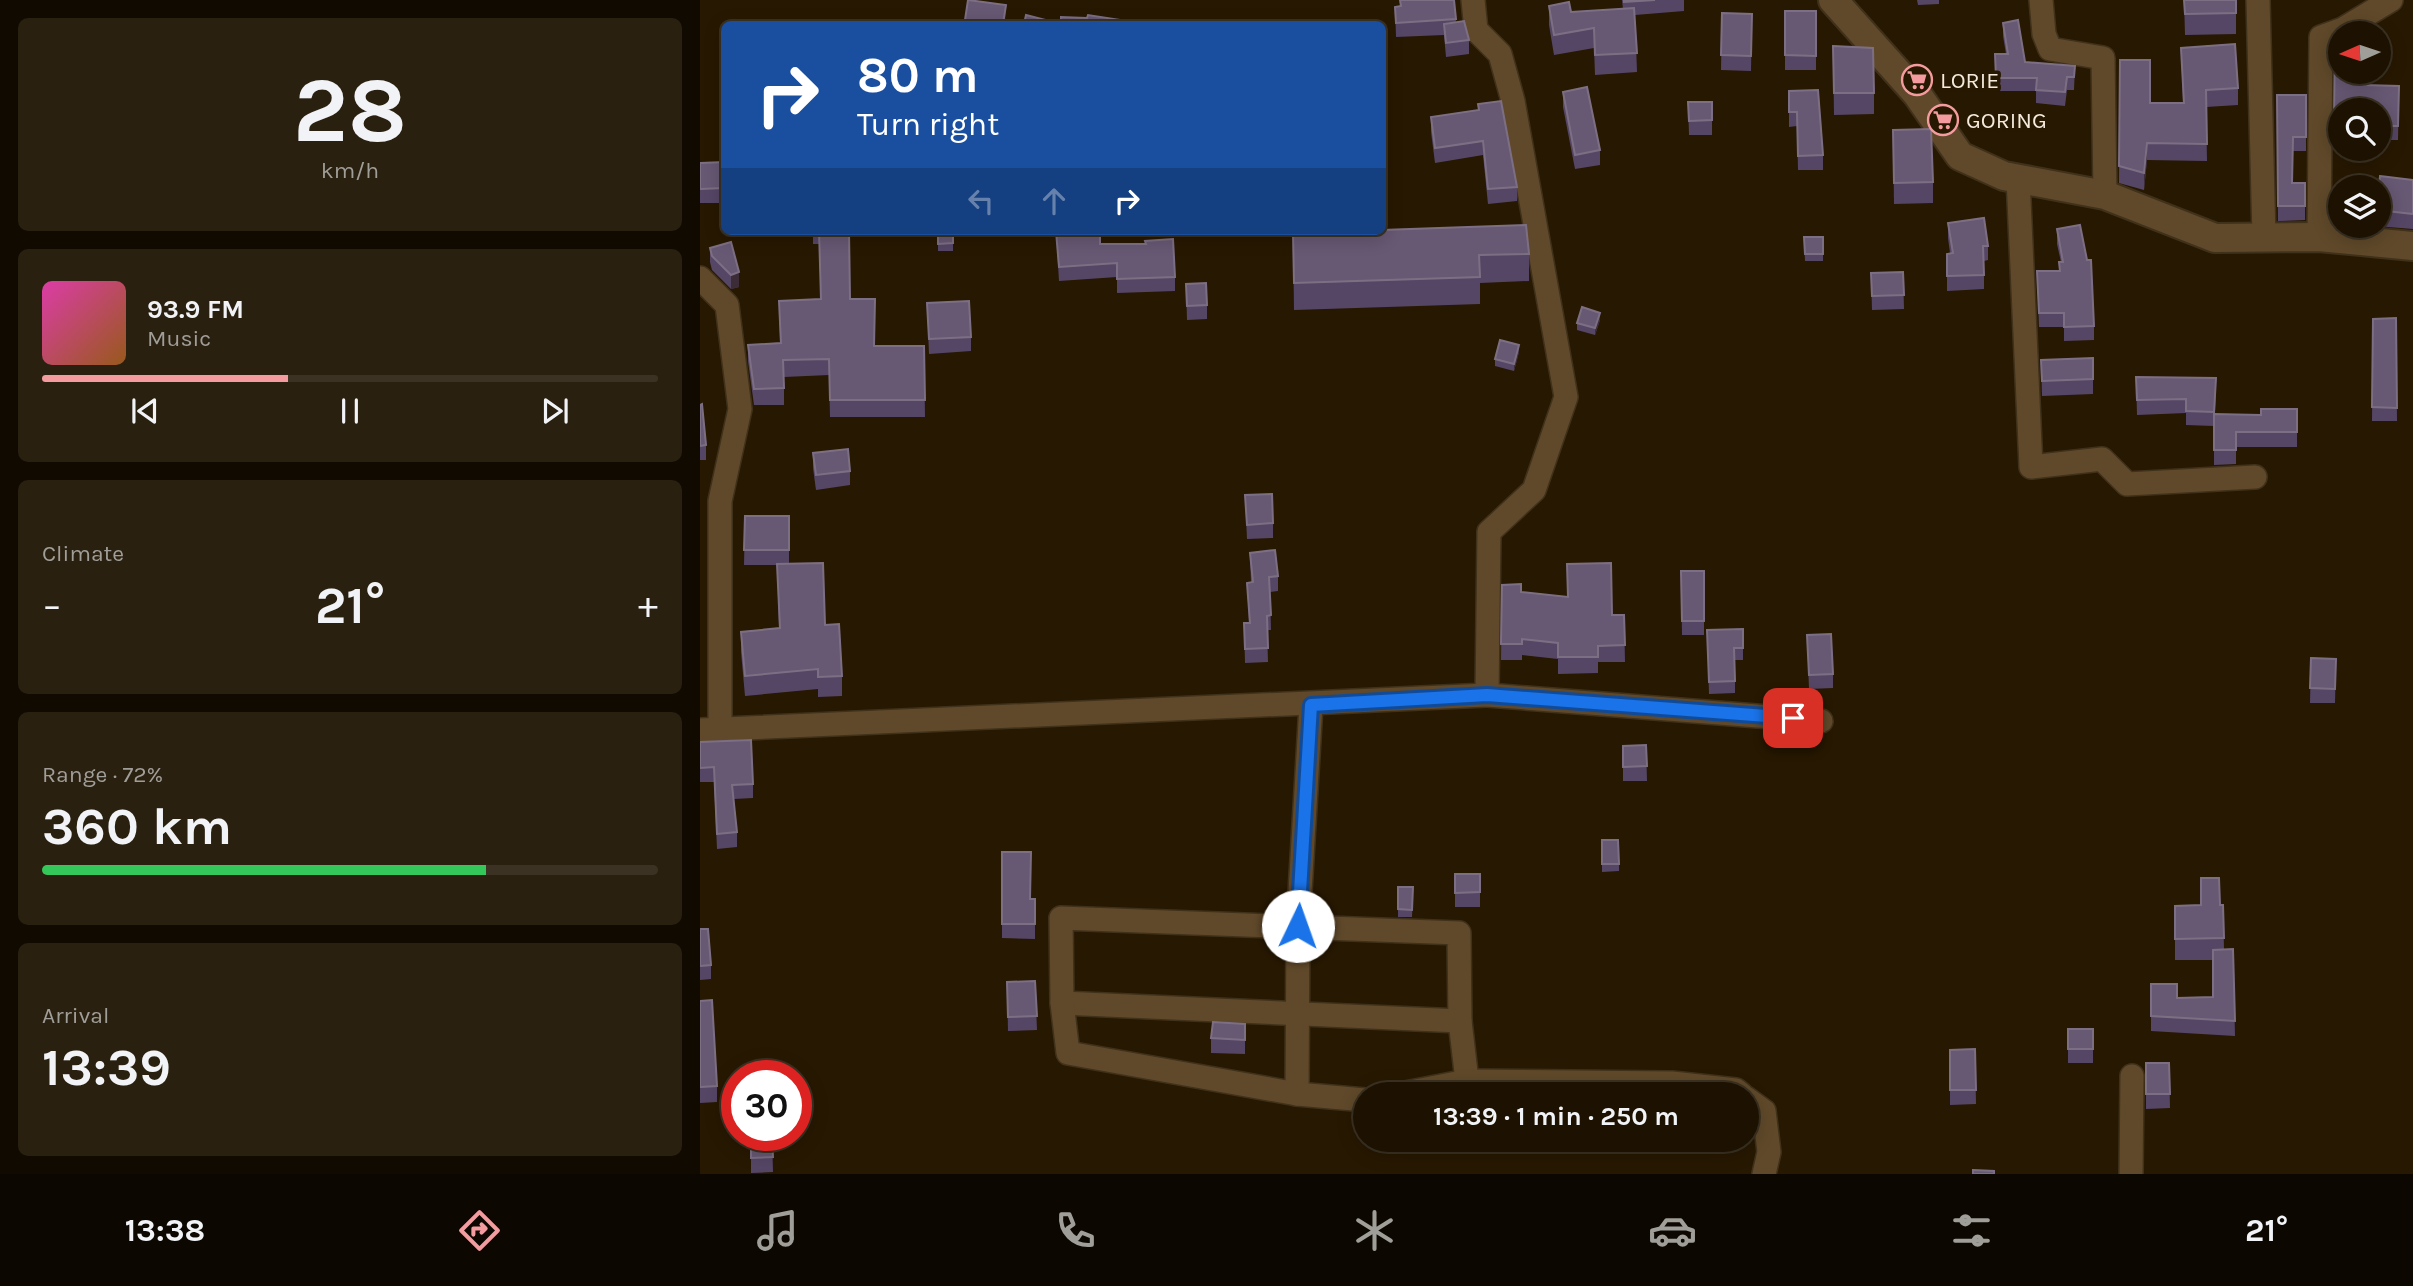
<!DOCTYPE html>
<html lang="en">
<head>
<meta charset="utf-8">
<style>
	:root { --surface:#1d1201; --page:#2a2010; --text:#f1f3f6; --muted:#a09e99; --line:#3b3223; --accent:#f49b9f }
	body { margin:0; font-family:Karla,sans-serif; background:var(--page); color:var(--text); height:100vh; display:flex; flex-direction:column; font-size:26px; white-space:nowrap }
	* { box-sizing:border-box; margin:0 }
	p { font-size:23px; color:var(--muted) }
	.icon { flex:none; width:38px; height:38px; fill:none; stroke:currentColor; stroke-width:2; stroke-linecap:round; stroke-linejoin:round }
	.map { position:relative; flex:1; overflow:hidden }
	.sheet { display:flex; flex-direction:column; gap:18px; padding:18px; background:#100a01; width:700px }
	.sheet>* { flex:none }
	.banner { position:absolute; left:21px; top:21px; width:665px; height:214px; border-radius:10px; box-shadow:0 4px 18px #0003,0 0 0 2px var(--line); background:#1a4fa0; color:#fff; overflow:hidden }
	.needle { width:46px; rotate:267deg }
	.controls { position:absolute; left:1628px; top:21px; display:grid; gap:14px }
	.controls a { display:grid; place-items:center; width:63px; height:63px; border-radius:50%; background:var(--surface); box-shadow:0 4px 18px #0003,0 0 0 2px var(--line); font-size:35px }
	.speed { position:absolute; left:21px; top:1060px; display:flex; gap:14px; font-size:35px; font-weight:700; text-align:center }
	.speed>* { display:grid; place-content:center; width:91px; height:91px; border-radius:50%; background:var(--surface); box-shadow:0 4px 18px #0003,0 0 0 2px var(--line); line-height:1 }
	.speed .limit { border:10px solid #d22; background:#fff; color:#111 }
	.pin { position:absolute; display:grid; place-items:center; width:60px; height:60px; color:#fff; margin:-30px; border-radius:14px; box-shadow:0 4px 10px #0006 }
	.me { position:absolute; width:77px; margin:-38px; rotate:3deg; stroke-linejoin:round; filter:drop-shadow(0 0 5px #0008) }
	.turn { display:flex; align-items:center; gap:24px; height:147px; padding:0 21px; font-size:32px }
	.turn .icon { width:91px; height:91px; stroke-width:2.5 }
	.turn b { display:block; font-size:49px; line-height:60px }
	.lanes { display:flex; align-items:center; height:66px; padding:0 21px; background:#0003; justify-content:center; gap:35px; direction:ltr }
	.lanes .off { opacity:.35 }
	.big { font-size:52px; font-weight:700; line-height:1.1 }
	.sheet .tile { flex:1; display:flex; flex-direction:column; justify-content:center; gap:10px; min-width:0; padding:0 24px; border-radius:10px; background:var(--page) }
	.sheet .dial { align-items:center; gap:0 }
	.dial b { font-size:91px; line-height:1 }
	.song { display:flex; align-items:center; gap:21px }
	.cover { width:84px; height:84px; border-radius:10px; background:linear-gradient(135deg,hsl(320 70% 55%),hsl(30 70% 35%)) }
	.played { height:7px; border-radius:4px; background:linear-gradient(90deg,var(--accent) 40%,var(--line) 40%) }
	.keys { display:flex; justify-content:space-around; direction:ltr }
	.heat { display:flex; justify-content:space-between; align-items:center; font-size:38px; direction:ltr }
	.charge { height:10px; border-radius:5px; background:linear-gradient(90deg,#34c759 72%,var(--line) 0) }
	.trip { position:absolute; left:653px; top:1082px; width:406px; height:70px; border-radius:35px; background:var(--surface); box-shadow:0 4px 18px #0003,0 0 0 2px var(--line); font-weight:700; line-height:70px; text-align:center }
	.tabs { display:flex; height:112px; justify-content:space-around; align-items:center; background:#0c0700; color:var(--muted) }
	.tabs .icon { width:49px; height:49px }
	.tabs .active { color:var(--accent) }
	.tabs b { font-size:32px; color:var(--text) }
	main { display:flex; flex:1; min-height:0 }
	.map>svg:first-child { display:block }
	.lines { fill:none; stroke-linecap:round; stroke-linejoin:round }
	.minor-casing { stroke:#40311b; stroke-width:26 }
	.tertiary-casing { stroke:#40311b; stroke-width:32 }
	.minor { stroke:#60492a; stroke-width:23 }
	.tertiary { stroke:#60492a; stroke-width:28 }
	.wall { fill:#564666 }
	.shaded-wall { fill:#3c2c38 }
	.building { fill:#675873; stroke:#7d6f83; stroke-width:2 }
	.route-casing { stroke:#114b97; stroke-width:18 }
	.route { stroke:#1a73e8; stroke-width:12 }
	.labels { text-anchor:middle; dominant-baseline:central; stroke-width:7; stroke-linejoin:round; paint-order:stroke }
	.poi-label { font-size:23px; fill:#f5ebdc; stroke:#271801; text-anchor:start }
</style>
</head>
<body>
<main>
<section class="sheet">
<div class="tile dial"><b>28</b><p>km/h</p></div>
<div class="tile">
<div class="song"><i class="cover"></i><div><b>93.9 FM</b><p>Music</p></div></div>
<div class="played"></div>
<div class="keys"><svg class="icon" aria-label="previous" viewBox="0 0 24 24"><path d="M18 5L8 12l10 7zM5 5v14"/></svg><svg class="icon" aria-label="pause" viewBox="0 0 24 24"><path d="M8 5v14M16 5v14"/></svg><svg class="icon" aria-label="next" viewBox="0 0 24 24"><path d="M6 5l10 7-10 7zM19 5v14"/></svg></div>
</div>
<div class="tile"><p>Climate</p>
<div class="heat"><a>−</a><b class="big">21°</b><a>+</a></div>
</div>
<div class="tile"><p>Range · 72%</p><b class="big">360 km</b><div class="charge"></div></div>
<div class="tile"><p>Arrival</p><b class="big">13:39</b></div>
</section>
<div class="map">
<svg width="1713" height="1174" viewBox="0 0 1713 1174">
	<rect width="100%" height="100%" fill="#271801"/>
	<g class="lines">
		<!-- minor casing -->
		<g class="minor-casing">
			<g id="minor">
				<polyline points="1341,0 1344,34 1350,49 1403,58 1405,195"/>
				<polyline points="1558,0 1564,238"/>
				<polyline points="1318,178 1331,467 1402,459 1427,484 1555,477"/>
				<polyline points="1619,237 1621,37 1643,29 1691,0"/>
				<polyline points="0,278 27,305 40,409 20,501 20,729"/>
				<polyline points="787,695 1121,721"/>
				<polyline points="0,730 787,695 789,532 834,490 866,397 813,101 800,54 776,30 773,0"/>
				<polyline points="362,1003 760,1021"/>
				<polyline points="597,1094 598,926 611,705"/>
				<polyline points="700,1094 767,1081 972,1083 1036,1090 1041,1094"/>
				<polyline points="1046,1098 1064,1111 1069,1152 1064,1174"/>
				<polyline points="665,1100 597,1094 368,1053 362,1003 361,918 759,933 760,1021 767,1081"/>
				<polyline points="1431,1174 1432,1076"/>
			</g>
		</g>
		<!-- tertiary casing -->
		<g class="tertiary-casing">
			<polyline id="tertiary" points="1133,0 1217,94 1260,156 1304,176 1405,195 1515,238 1619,237 1713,246"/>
		</g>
		<!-- minor -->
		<use href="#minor" class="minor"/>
		<!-- tertiary -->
		<use href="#tertiary" class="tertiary"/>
	</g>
	<!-- wall -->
	<g class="wall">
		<polygon points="754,0 756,22 769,40 769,54 746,57 744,35 696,37 695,7"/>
		<polygon points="922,0 984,0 984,11 935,15 937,72 895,75 894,48 854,55 849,25 849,6 871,12 923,9"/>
		<polygon points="1217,0 1239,0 1239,4 1218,5"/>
		<polygon points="1484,0 1536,0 1536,34 1485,35"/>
		<rect x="1085" y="11" width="31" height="59"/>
		<polygon points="1022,13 1052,14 1051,71 1021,70"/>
		<polygon points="265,20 306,20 305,24 265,24"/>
		<polygon points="1303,23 1325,62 1375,66 1374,90 1367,90 1365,106 1336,103 1336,91 1296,91 1295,54 1306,54 1303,36"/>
		<polygon points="1133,46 1174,93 1174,114 1134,115"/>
		<polygon points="1481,48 1538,88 1538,105 1506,107 1507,161 1447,160 1444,190 1419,183 1420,60 1450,103 1483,103"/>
		<polygon points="1640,72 1664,85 1699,86 1698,140 1678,140 1678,110 1640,110 1640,131 1634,131 1634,118"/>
		<polygon points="1089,91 1123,155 1123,170 1098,170 1097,126 1089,127"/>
		<polygon points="863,92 900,150 900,165 875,169 863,107"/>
		<polygon points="1577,95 1606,95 1606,151 1593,151 1592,183 1605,183 1605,220 1578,221"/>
		<polygon points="988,102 1012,102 1012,135 989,135"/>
		<polygon points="778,104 817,187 817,201 788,204 783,155 735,163 731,132 731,117 778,110"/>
		<polygon points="1193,130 1233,182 1233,203 1194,204"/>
		<polygon points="24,162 24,203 0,203 0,163"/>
		<polygon points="1713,180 1713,229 1676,226 1678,226 1678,193"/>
		<polygon points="1248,223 1288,246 1288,260 1284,261 1284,289 1247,291 1247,254 1250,253 1248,238"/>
		<polygon points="1357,229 1394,326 1394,340 1364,341 1364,327 1339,327 1337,271 1359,271 1359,262 1361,262 1357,244"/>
		<polygon points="113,231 149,231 150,299 174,346 224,346 225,417 130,417 129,375 84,377 84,405 54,405 48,361 48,345 80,343 79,301 121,299 119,244 113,244"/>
		<rect x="238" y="231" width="15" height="20"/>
		<polygon points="356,231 475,277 475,291 417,293 417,277 359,281"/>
		<polygon points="593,233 829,254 829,281 780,283 780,304 594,310"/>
		<polygon points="1104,237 1123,237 1123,261 1105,261"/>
		<polygon points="31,242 39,287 31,289 12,270 10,262 10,248"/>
		<polygon points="1203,272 1204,309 1172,310 1171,273"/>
		<polygon points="486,284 507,305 507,319 487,320"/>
		<polygon points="227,303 271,337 271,351 229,354"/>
		<polygon points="1696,318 1697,421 1672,421 1673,319"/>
		<polygon points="900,320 895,335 877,330 877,323"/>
		<polygon points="819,352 814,371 795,366 795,359"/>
		<polygon points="1393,358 1393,394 1342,396 1341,360"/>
		<polygon points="1436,377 1516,392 1515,414 1561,415 1597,409 1597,447 1536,447 1536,464 1514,465 1514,426 1486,425 1486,413 1437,415"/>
		<polygon points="0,405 6,445 6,460 0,460"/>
		<polygon points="113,453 150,471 150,485 116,490 113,468"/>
		<polygon points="545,495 573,523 573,538 547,539"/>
		<polygon points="45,516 89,516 89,564 125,625 142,676 142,696 118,697 118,689 45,696 41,652 41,632 79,628 77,565 44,565"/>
		<polygon points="550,553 578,576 578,591 570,592 571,630 567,630 568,662 545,663 544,623 549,623 547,583 551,583"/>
		<polygon points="981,571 1004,571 1004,635 982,635"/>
		<polygon points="802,585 821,592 912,615 924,615 925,662 898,662 898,673 858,674 858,659 822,655 822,660 801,660"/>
		<polygon points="1043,629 1043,660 1035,660 1035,693 1009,694 1007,630"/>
		<polygon points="1107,635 1133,674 1133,688 1109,689"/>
		<polygon points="1611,658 1636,659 1635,703 1610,703"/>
		<polygon points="0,742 53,784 53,798 34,799 37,832 37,847 17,849 14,782 0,782"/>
		<polygon points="946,745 947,781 923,781 923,746"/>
		<polygon points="902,840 919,864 919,871 902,872"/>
		<polygon points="302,852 331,899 335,899 335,939 302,938"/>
		<rect x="755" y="874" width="25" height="33"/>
		<polygon points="713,887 712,917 698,917 698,909"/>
		<polygon points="1523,905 1524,949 1533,949 1535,1036 1451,1031 1451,984 1477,998 1513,997 1513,960 1475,960 1475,906"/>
		<polygon points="0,929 11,965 11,979 0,980"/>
		<polygon points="335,981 337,1030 308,1031 307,982"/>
		<polygon points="0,1001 17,1086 17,1102 0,1103"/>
		<rect x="1368" y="1029" width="25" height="34"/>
		<polygon points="511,1038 545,1038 545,1054 511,1053"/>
		<polygon points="1275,1049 1276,1104 1250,1105 1250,1050"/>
		<polygon points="1446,1063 1469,1063 1470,1108 1446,1109"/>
		<polygon points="72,1136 73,1172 51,1173 51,1137"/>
	</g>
	<!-- shaded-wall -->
	<g class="shaded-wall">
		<polygon points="306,5 305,24 303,24"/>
		<polygon points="1447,143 1447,160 1444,190 1444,173"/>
		<polygon points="39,272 39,287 31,289 31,275"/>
		<polygon points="900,313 900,320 895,335 895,328"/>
		<polygon points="819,345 819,352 814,371 814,364"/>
	</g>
	<!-- building -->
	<g class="building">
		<polygon points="268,0 306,5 303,24 294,24 265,20"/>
		<polygon points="700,0 754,0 756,19 696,23 695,7 701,6"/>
		<polygon points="924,0 955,0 924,2"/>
		<polygon points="1484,0 1536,0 1536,13 1485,14"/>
		<polygon points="869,2 871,12 934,8 937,53 895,55 894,28 854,35 849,6"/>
		<polygon points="1085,11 1116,11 1116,56 1085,55"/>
		<polygon points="1022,13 1052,14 1051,56 1021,55"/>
		<polygon points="326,15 361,24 361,17 387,18 388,15 434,22 434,24 324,24"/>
		<polygon points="1318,20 1325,62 1375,66 1374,77 1367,77 1365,92 1336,90 1337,78 1296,78 1295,54 1308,54 1303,23"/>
		<polygon points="764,21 769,40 746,43 744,24"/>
		<polygon points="1635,39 1640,40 1640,72 1664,72 1664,85 1699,86 1698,126 1678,126 1678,110 1640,110 1640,117 1634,118"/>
		<polygon points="1535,44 1538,88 1506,90 1507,144 1447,143 1444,173 1419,166 1420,60 1450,60 1450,103 1484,103 1481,48"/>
		<polygon points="1133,46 1173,48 1174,93 1134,93"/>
		<polygon points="887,87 900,150 875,155 863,92"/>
		<polygon points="1118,90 1123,155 1098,156 1097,112 1089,112 1089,91"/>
		<polygon points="1577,95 1606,95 1606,137 1593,137 1592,183 1605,183 1605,206 1578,206"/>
		<polygon points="801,101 817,187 788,189 783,141 735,148 731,117 779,110 778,104"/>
		<polygon points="988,102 1012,102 1012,120 989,121"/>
		<polygon points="1231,129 1233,182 1194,183 1193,130"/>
		<polygon points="24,162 24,188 0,189 0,163"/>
		<polygon points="1680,176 1713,180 1713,214 1678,210 1678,193"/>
		<polygon points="1284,218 1288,246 1283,246 1284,275 1247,276 1247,254 1253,253 1248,223"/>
		<polygon points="826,225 829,254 779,255 780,277 594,283 593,233 682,231 682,230"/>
		<polygon points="1380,225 1387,260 1391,260 1394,326 1364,327 1364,313 1339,313 1337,271 1360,271 1359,262 1363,262 1357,229"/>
		<polygon points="119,231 149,231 150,299 175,299 174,346 224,346 225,400 130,400 129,359 83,360 84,388 54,389 48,345 81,343 79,301 121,299"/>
		<polygon points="238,231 253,231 253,243 238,244"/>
		<polygon points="356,231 400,231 400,244 446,244 445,241 473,239 475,277 417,279 417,263 359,267"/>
		<polygon points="1104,237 1123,237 1123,254 1105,254"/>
		<polygon points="31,242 39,272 31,275 12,256 10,248"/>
		<polygon points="1203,272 1204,295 1172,296 1171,273"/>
		<polygon points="506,283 507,305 487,306 486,284"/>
		<polygon points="269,301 271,337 229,339 227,303"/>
		<polygon points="882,307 900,313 895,328 877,323"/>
		<polygon points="1696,318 1697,408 1672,407 1673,319"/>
		<polygon points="800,340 819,345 814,364 795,359"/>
		<polygon points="1393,358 1393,379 1342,381 1341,360"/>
		<polygon points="1436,377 1516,378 1514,412 1486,411 1486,399 1437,400"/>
		<polygon points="2,404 6,445 0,446 0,405"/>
		<polygon points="1561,409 1597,409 1597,432 1536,432 1536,450 1514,450 1514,414 1561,415"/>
		<polygon points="148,449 150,471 116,475 113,453"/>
		<polygon points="572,494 573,523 547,525 545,495"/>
		<polygon points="45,516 89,516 89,550 44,550"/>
		<polygon points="575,550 578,576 569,577 571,615 567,616 568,648 545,649 544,623 550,623 547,583 553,582 550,553"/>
		<polygon points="123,563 125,625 139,624 142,676 118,677 118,669 45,676 41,632 80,628 77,564"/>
		<polygon points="911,563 912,615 924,615 925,645 898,646 898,657 858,657 858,643 822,639 822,644 801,644 802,585 821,584 821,592 868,597 867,564"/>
		<polygon points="981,571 1004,571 1004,621 982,621"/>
		<polygon points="1043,629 1043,648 1034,648 1035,681 1009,682 1007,630"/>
		<polygon points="1131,634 1133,674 1109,675 1107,635"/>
		<polygon points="1611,658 1636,659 1635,689 1610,688"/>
		<polygon points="51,740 53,784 32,785 37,832 17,834 14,767 0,768 0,742"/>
		<polygon points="946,745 947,766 923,767 923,746"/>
		<polygon points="902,840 918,840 919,864 902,864"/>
		<polygon points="302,852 331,852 330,899 335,899 335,924 302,924"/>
		<polygon points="755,874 780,874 780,892 755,893"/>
		<polygon points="1501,878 1519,878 1520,905 1523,905 1524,938 1475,939 1475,906 1501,905"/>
		<polygon points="698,887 713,887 712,910 698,909"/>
		<polygon points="0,929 8,929 11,965 0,966"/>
		<polygon points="1533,949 1535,1021 1451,1016 1451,984 1477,984 1477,998 1513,997 1513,950"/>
		<polygon points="335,981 337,1016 308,1017 307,982"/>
		<polygon points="12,1000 17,1086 0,1087 0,1001"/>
		<polygon points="513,1022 545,1024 545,1040 511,1038"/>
		<rect x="1368" y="1029" width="25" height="20"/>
		<polygon points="1275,1049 1276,1090 1250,1090 1250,1050"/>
		<polygon points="1446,1063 1469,1063 1470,1094 1446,1094"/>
		<polygon points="72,1136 73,1157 51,1158 51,1137"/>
		<polygon points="1273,1170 1294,1171 1294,1174 1273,1174"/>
	</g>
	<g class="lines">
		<!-- route casing -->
		<g class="route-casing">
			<polyline id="route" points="598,926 611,705 787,695 1093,718"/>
		</g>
		<!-- route -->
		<use href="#route" class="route"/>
	</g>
	<!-- icons -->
	<defs>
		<g id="supermarket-ring" transform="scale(1.575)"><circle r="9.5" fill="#271801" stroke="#f49b9f" stroke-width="1.5"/><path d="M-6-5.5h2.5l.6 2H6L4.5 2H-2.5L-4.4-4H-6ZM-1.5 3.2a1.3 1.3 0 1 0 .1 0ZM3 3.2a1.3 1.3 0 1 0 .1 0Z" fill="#f49b9f"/></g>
	</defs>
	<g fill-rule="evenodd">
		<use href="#supermarket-ring" x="1217" y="80"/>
		<use href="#supermarket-ring" x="1243" y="120"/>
	</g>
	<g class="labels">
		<!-- poi labels -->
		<g class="poi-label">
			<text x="1240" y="80">LORIE</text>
			<text x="1266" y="120">GORING</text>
		</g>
	</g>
</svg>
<div class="controls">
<a><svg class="needle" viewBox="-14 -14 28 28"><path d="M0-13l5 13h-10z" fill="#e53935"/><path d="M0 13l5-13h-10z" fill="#a09e99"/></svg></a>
<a><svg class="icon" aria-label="search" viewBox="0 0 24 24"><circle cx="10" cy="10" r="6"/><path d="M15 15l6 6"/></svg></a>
<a><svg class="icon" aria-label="layers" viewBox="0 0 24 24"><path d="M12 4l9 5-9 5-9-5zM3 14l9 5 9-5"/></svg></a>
</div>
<div class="speed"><div class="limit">30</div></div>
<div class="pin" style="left:1093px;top:718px;background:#d93025"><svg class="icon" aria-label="arrive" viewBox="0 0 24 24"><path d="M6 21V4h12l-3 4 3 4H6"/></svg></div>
<svg class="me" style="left:598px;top:926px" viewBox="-20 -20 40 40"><circle r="19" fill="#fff"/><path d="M0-13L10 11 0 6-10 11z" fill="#1a73e8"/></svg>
<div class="trip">13:39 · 1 min · 250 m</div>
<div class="banner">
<div class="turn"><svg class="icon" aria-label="right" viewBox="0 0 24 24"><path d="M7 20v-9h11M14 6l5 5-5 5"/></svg><div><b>80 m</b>Turn right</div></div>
<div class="lanes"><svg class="icon off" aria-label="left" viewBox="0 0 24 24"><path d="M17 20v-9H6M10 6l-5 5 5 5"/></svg><svg class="icon off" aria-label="ahead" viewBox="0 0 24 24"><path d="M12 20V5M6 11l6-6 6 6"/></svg><svg class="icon" aria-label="right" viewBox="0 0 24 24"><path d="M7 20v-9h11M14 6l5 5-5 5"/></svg></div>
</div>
</div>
</main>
<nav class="tabs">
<b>13:38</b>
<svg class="icon active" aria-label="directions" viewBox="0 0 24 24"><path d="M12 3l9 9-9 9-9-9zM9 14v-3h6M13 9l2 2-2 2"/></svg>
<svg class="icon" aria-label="music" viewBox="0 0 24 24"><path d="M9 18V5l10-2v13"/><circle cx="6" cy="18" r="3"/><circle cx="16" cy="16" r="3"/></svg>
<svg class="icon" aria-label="phone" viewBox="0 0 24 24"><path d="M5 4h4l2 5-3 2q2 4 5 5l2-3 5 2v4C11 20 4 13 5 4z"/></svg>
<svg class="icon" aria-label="climate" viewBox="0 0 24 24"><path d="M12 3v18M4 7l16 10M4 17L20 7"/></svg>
<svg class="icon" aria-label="car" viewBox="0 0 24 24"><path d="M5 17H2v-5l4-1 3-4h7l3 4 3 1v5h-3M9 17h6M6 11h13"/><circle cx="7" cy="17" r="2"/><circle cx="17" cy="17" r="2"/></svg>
<svg class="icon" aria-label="filters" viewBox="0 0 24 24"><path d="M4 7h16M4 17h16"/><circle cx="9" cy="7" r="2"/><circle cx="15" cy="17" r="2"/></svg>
<b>21°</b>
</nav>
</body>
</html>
